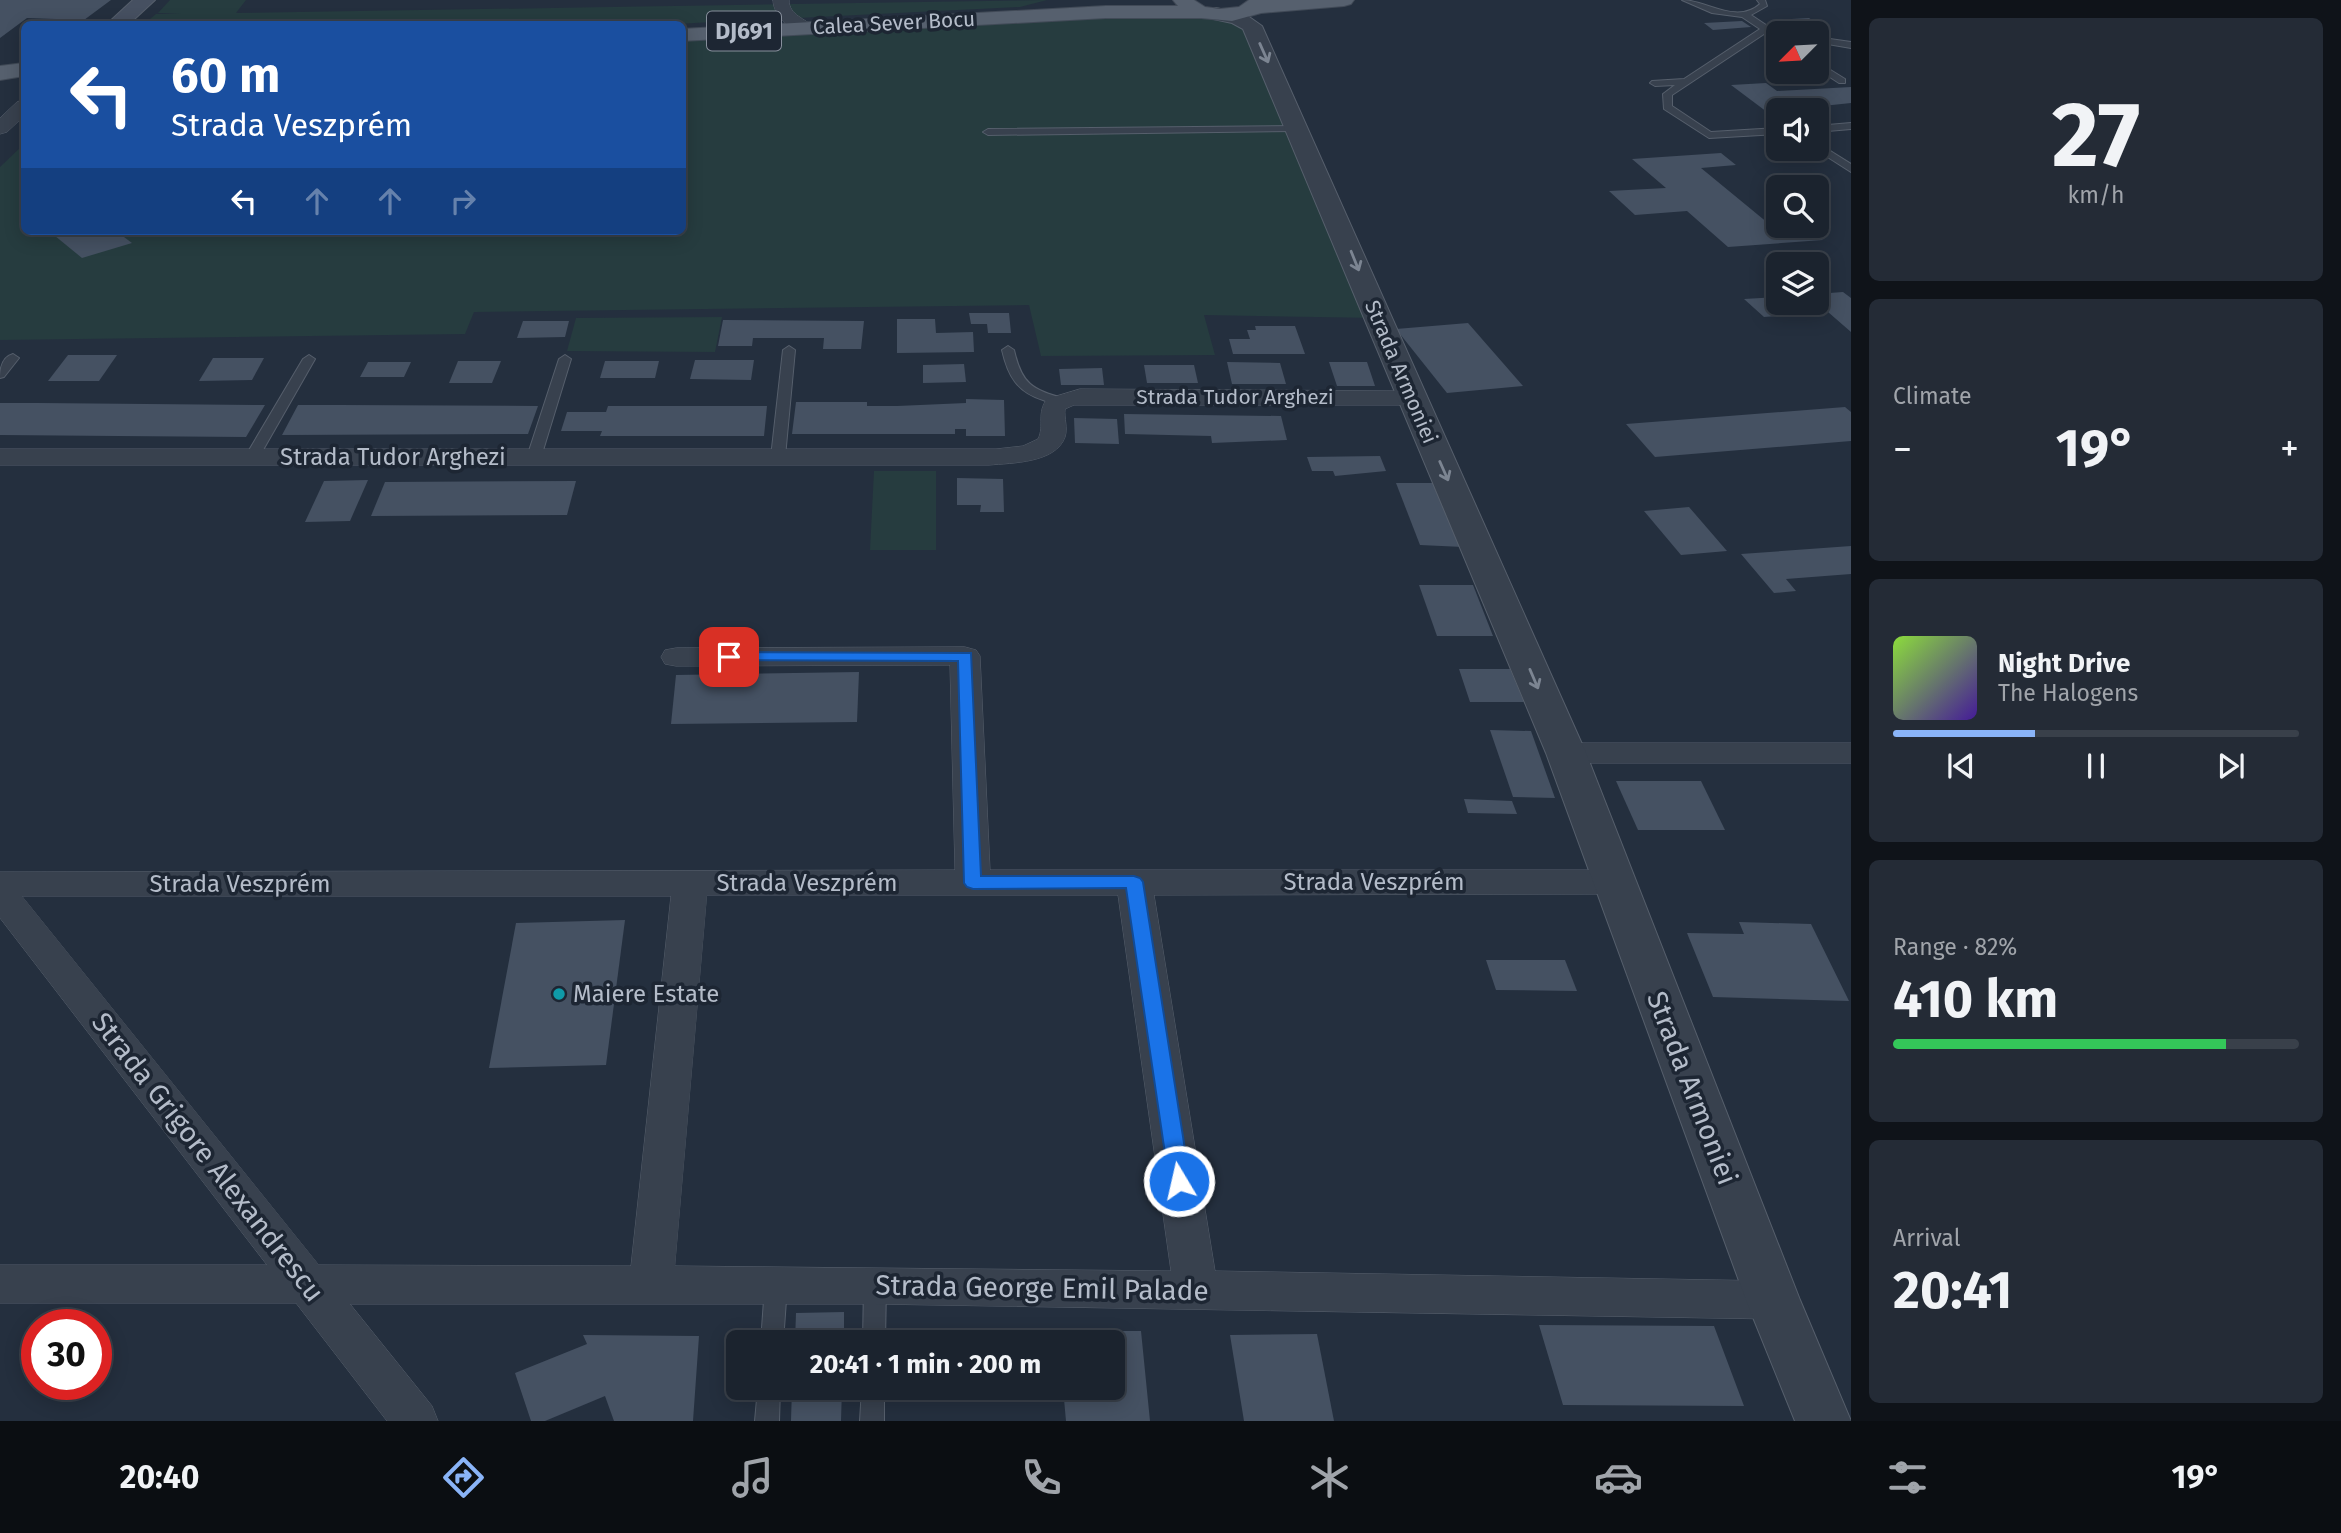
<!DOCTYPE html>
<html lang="en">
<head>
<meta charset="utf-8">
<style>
	:root { --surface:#1b232e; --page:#242b36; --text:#f1f3f6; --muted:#a0a4aa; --line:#39404a; --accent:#8ab4f8 }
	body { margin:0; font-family:"Fira Sans",sans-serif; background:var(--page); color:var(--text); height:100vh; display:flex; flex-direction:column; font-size:26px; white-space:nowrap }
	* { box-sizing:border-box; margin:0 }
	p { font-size:23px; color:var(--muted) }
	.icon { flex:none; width:38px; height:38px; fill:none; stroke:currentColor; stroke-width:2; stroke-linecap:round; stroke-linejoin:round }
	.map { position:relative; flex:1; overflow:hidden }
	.side { display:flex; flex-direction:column; gap:18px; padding:18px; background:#0f1319; width:490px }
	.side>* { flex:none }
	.guide { position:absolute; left:21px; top:21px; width:665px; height:214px; border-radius:10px; box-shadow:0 4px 18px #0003,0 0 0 2px var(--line); background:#1a4fa0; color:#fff; overflow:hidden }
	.needle { width:46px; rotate:246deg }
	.fabs { position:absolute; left:1766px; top:21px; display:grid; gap:14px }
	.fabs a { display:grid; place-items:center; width:63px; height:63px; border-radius:10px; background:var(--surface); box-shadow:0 4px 18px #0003,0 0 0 2px var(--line); font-size:35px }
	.speed { position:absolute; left:21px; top:1309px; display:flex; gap:14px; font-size:35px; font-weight:700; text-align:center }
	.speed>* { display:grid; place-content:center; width:91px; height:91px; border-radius:50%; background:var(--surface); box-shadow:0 4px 18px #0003,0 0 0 2px var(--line); line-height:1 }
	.speed .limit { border:10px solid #d22; background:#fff; color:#111 }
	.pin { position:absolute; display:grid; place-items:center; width:60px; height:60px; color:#fff; margin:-30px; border-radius:14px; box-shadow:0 4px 10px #0006 }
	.me { position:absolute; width:77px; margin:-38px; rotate:351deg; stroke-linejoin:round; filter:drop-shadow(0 0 5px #0008) }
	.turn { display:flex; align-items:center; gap:24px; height:147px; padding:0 35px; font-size:32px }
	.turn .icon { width:91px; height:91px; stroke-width:2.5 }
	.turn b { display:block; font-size:49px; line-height:60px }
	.lanes { display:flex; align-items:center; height:66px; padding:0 35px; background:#0003; justify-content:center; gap:35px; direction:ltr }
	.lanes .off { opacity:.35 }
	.big { font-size:52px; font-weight:700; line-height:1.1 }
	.side .card { flex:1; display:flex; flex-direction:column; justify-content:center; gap:10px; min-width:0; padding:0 24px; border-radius:10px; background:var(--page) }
	.side .dial { align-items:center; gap:0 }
	.dial b { font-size:91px; line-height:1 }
	.song { display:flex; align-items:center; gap:21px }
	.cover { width:84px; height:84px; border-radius:10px; background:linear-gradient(135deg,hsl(90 70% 55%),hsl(260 70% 35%)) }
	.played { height:7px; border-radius:4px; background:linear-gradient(90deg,var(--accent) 35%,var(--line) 35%) }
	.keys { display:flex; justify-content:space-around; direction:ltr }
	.heat { display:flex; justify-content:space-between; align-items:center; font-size:38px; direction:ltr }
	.charge { height:10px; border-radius:5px; background:linear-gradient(90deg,#34c759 82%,var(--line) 0) }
	.trip { position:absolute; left:726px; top:1330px; width:399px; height:70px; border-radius:10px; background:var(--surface); box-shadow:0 4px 18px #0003,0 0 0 2px var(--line); font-weight:700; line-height:70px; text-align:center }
	.tabs { display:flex; height:112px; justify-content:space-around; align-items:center; background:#0b0e12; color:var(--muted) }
	.tabs .icon { width:49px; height:49px }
	.tabs .selected { color:var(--accent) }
	.tabs b { font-size:32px; color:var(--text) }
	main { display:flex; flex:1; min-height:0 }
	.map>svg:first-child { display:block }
	.green { fill:#263c3f }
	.building { fill:#455162 }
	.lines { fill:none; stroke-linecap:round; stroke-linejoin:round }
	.service-casing { stroke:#565f6c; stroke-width:2 }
	.minor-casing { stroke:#565f6c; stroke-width:1 }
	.tertiary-casing { stroke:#565f6c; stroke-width:2 }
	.secondary-casing { stroke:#565f6c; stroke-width:2 }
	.primary-casing { stroke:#414a57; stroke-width:2 }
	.service { fill:#38414e; fill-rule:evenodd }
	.minor { fill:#38414e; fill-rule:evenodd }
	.tertiary { fill:#38414e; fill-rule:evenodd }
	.secondary { fill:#465061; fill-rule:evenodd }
	.primary { fill:#56606e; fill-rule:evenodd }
	.oneway { stroke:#7c8592 }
	.route { fill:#1a73e8; stroke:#114b97; stroke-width:2 }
	.culture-dot { fill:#0f9aa8; stroke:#1d2633; stroke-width:2.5 }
	.labels { text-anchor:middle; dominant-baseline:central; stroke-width:7; stroke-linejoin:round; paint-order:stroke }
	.far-street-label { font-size:21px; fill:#b4bcc9; stroke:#1d2633 }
	.shield { fill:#1d2633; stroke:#878f9c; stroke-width:2 }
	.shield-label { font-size:23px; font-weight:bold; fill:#b4bcc9 }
	.street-label { font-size:24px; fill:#b4bcc9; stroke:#1d2633 }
	.poi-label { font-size:24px; fill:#b4bcc9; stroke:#1d2633; text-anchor:start }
	.near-street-label { font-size:28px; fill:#b4bcc9; stroke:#1d2633 }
</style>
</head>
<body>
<main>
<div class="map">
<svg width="1851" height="1421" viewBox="0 0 1851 1421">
	<rect width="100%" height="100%" fill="#242f3e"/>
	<!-- green -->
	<g class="green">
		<polygon points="170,0 246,0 236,13 1047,0 1020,7 675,24 144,24 156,14 181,14 158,13"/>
		<polygon points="1191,8 1245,21 1378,318 1204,315 1215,355 1041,356 1029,305 474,312 465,334 0,340 0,167 24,144 24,231 682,231 683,41"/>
		<polygon points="722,317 715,352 567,351 576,318"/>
		<polygon points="874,471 936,471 936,550 870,550"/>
	</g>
	<!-- building -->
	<g class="building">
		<polygon points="0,0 111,0 84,20 27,18 0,38"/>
		<polygon points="1809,18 1818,24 1780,26 1771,20"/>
		<polygon points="1742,21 1751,27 1713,30 1704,23"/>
		<polygon points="1766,83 1777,91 1851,87 1851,103 1767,112 1731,85"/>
		<polygon points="1721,153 1736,165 1701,168 1774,228 1804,226 1823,240 1728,247 1687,211 1635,215 1609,191 1666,188 1632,159"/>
		<polygon points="49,231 116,231 132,243 82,258"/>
		<polygon points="1843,292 1851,298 1851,332 1828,312 1764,317 1744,299 1778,297 1778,303 1816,303 1816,294"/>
		<polygon points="969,313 1009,313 1011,333 988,333 987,324 971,324"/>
		<polygon points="897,319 935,319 936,333 973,332 974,352 897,353"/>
		<polygon points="723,320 864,321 861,349 823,349 824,338 753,338 752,346 718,346"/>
		<polygon points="523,321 569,321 565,337 517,338"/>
		<polygon points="1468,323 1523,386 1447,393 1396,329"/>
		<polygon points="1255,326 1295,326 1305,354 1233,354 1229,339 1250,339 1247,330 1256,330"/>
		<polygon points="68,355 117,355 99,381 48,381"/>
		<polygon points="213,358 264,358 252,380 199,381"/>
		<polygon points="695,360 754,360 751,380 690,379"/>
		<polygon points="458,361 501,361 492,383 449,383"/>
		<polygon points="605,361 659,361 655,378 600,378"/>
		<polygon points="368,362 411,362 404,377 360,377"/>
		<polygon points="1227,362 1280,363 1286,384 1232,384"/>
		<polygon points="1329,362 1367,362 1375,386 1337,386"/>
		<polygon points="964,364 966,382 923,383 923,365"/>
		<polygon points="1144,365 1194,365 1198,383 1147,383"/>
		<polygon points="1102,368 1104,385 1061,385 1059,369"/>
		<polygon points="966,399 1004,400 1005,436 966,436 966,429 955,429 955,434 792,434 796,402 867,402 867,406 897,406 966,403"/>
		<polygon points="0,403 39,403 265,405 246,437 117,436 0,435"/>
		<polygon points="298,405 339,405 538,406 528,434 282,435"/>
		<polygon points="608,406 767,406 764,436 600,436 602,431 561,431 567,412 606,412"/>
		<polygon points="1845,407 1851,412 1851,441 1655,457 1626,424"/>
		<polygon points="1124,414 1281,416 1287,440 1212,443 1211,436 1125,434"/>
		<polygon points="1074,418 1117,419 1119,444 1075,443"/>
		<polygon points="1380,456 1386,471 1335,476 1333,471 1312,471 1307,457"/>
		<polygon points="957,478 1003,479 1004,512 980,512 981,505 957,505"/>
		<polygon points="368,480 350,521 305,522 324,481"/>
		<polygon points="576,481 567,515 371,516 385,482"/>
		<polygon points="1396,483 1436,483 1463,547 1420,545"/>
		<polygon points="1689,507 1727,551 1681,555 1644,511"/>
		<polygon points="1851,546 1851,574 1786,579 1796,591 1774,593 1741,554"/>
		<polygon points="1419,585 1473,585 1493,636 1437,636"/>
		<polygon points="1459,669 1510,669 1524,702 1470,702"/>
		<polygon points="859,672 857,722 671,724 676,675"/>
		<polygon points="1490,730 1531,731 1555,798 1513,797"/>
		<polygon points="1616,781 1701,781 1725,830 1638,830"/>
		<polygon points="1464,799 1512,801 1517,814 1468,813"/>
		<polygon points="625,920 606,1065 489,1068 516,923"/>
		<polygon points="1739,922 1811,924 1849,1001 1713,997 1687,933 1744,934"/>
		<polygon points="1486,960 1565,960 1577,991 1496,990"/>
		<polygon points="844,1312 844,1342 795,1342 796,1313"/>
		<polygon points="1539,1325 1714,1326 1744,1406 1563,1405"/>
		<polygon points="1059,1331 1141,1331 1150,1421 1066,1421 1063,1388 1113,1388 1113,1342 1060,1342"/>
		<polygon points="1317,1334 1334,1421 1244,1421 1230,1335"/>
		<polygon points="583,1335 699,1336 693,1421 614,1421 605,1396 545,1421 531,1421 515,1373 587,1344"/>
		<polygon points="792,1388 842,1388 841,1421 791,1421"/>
	</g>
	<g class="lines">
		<!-- service casing -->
		<g class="service-casing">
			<g id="service">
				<path d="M1682,0C1707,0 1736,25 1760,4L1757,0H1765L1767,6L1751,15L1769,27L1791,31L1792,33L1767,32L1672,95V106L1711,132L1778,128V134L1709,138L1664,109L1663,94L1675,85L1655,86L1650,83L1652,81L1684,79L1760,29L1742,17L1712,13Z"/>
				<polygon points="1816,37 1851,42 1851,48 1816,42"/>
				<polygon points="1816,61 1845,79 1845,83 1839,83 1816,68"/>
				<polygon points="1851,123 1851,129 1816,132 1816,126"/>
				<polygon points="1299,126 1299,130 1296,131 988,135 983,132 988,129"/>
				<polygon points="1816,142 1851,164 1851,172 1815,149"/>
				<polygon points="789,346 795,350 785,457 778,461 771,457 783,350"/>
				<path d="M1008,346L1014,350C1022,385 1032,389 1065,399V405C1058,406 1051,403 1043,400C1017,392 1008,376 1002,350Z"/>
				<path d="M13,354L19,358L4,377L0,378C0,368 2,357 13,354Z"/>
				<polygon points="309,355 315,359 259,457 252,461 247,460 245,457 303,359"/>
				<polygon points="565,355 571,359 541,457 534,461 529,460 527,457 559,359"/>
				<polygon points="875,1275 883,1278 886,1285 885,1342 863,1342 864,1285 867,1278"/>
				<polygon points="776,1276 784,1279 787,1286 783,1342 761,1342 765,1286 768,1279"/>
				<polygon points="758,1388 780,1388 779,1421 755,1421"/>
				<polygon points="862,1388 884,1388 884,1421 860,1421"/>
			</g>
		</g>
		<!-- minor casing -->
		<g class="minor-casing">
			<g id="minor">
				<path d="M773,0H789C789,16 806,18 814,28L812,32C795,36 773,17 773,0Z"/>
				<polygon points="24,100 24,116 7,132 0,134 0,118 17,102"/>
				<path d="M1080,389L1411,391L1420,393L1423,398L1420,403L1411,405H1074L1065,409C1064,418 1068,428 1065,437C1056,463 1012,463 989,465H0V449H996L1023,446L1038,439C1045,425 1036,413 1047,399Z"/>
				<path d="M965,647L976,650L980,656L990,870H1614L1626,873L1632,882L1626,891L1614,894L1154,895L1215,1271L1773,1281L1789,1286L1795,1300L1789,1314L1773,1319L875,1304H350L432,1406L438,1421H387L296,1303H0V1265H267L0,918V872L955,870L950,665L676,666L665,664L661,657L665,650L676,648ZM707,895H1118L1171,1271L675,1266ZM22,896H671L631,1266L319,1265Z"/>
				<polygon points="1566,743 1851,743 1851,763 1566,763 1555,760 1550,753 1555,746"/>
			</g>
		</g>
		<!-- tertiary casing -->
		<g class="tertiary-casing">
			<polygon id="tertiary" points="1216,8 1245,14 1262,26 1586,753 1800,1300 1851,1421 1795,1421 1746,1300 1546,753 1243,29 1232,23 1209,18 1206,14 1209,10"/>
		</g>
		<!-- secondary casing -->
		<g class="secondary-casing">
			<polygon id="secondary" points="133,0 155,0 129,24 107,24"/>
		</g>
		<!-- primary casing -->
		<g class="primary-casing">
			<g id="primary">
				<polygon points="1173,0 1194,0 1205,7 1220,9 1239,7 1249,0 1354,0 1351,4 1344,6 1261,13 1232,21 1201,18 1106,18 682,41 682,29 1106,6 1178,6"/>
				<polygon points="24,63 24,76 0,80 0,66"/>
			</g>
		</g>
		<!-- service -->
		<use href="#service" class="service"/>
		<!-- minor -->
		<use href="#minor" class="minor"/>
		<!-- tertiary -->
		<use href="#tertiary" class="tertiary"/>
		<!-- secondary -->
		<use href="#secondary" class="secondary"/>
		<!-- primary -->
		<use href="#primary" class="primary"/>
	</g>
	<!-- one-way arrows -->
	<defs><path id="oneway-shaft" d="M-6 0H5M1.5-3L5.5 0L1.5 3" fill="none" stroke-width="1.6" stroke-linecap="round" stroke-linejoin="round" transform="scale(1.75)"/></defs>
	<g class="oneway">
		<use href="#oneway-shaft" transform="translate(1264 53) rotate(66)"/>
		<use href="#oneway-shaft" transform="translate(1355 261) rotate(68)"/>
		<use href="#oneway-shaft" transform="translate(1444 471) rotate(66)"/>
		<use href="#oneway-shaft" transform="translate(1534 679) rotate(67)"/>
	</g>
	<!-- route -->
	<polygon class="route" points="729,652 971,653 981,876 1134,876 1140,878 1143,882 1190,1181 1187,1187 1179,1190 1172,1187 1169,1181 1126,888 973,889 967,887 964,883 958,661 723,660 721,657"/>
	<!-- markers -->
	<circle class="culture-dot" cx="559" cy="994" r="7"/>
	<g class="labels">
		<!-- far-street labels -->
		<g class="far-street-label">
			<text transform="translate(894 23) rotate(-3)">Calea Sever Bocu</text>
			<text transform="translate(1401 372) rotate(67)">Strada Armoniei</text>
			<text x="1235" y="397">Strada Tudor Arghezi</text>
		</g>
		<!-- shield labels -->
		<rect class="shield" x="707" y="11.5" width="74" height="39" rx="5"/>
		<g class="shield-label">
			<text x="744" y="31">DJ691</text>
		</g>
		<!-- street labels -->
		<g class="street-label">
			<text x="393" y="457">Strada Tudor Arghezi</text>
			<text x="1374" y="882">Strada Veszprém</text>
			<text x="807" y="883">Strada Veszprém</text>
			<text x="240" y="884">Strada Veszprém</text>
		</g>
		<!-- poi labels -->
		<g class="poi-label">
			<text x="573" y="994">Maiere Estate</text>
		</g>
		<!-- near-street labels -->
		<g class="near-street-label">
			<text transform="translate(1692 1088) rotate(69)">Strada Armoniei</text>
			<text transform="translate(208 1157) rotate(52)">Strada Grigore Alexandrescu</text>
			<text transform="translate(1042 1288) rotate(1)">Strada George Emil Palade</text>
		</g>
	</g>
</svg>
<div class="fabs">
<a><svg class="needle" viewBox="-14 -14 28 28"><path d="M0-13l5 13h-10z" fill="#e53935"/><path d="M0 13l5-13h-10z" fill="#a0a4aa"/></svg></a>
<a><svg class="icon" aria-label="sound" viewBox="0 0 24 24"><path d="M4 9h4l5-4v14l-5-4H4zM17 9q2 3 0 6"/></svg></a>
<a><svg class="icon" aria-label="search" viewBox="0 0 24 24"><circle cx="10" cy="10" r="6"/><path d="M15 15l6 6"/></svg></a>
<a><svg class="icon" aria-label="layers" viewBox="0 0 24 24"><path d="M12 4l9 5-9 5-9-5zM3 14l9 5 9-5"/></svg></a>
</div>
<div class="speed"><div class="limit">30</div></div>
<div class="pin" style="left:729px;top:657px;background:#d93025"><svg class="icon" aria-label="arrive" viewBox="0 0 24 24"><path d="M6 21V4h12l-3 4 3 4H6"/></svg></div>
<svg class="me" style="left:1179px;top:1181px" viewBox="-20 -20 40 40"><circle r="17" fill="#1a73e8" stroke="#fff" stroke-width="3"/><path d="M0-11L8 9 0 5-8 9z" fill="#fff"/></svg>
<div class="trip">20:41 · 1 min · 200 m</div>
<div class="guide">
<div class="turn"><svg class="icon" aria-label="left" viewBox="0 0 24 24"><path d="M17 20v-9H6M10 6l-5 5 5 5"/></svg><div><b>60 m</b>Strada Veszprém</div></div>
<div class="lanes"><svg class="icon" aria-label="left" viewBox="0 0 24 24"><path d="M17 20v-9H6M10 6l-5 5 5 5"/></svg><svg class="icon off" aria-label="ahead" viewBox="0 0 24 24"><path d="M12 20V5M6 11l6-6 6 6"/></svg><svg class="icon off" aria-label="ahead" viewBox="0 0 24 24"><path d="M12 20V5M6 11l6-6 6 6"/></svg><svg class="icon off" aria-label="right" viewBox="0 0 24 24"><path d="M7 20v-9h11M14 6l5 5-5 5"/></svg></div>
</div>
</div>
<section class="side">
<div class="card dial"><b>27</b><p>km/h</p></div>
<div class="card"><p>Climate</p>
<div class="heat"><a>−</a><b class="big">19°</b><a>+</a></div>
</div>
<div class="card">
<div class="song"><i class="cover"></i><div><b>Night Drive</b><p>The Halogens</p></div></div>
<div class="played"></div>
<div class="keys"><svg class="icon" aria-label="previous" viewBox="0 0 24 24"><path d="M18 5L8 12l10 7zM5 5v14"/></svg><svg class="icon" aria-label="pause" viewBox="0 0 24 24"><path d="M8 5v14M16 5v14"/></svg><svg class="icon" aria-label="next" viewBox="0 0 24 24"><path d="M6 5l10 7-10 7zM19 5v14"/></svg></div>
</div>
<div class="card"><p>Range · 82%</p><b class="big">410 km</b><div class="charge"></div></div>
<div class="card"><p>Arrival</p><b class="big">20:41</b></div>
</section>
</main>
<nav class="tabs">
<b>20:40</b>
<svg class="icon selected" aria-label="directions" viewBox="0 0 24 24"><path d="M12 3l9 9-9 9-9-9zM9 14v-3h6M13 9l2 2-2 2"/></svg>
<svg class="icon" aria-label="music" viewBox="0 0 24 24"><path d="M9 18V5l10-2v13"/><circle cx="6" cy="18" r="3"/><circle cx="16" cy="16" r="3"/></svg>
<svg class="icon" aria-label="phone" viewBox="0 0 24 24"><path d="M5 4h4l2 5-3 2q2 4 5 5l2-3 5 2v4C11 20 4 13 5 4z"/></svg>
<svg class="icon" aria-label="climate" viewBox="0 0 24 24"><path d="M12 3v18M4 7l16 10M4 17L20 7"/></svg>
<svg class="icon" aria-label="car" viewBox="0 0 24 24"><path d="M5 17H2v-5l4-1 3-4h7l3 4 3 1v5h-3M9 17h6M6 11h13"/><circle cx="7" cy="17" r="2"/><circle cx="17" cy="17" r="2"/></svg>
<svg class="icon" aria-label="filters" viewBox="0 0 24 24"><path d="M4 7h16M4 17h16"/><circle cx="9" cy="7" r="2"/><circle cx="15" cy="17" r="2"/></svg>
<b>19°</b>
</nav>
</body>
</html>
